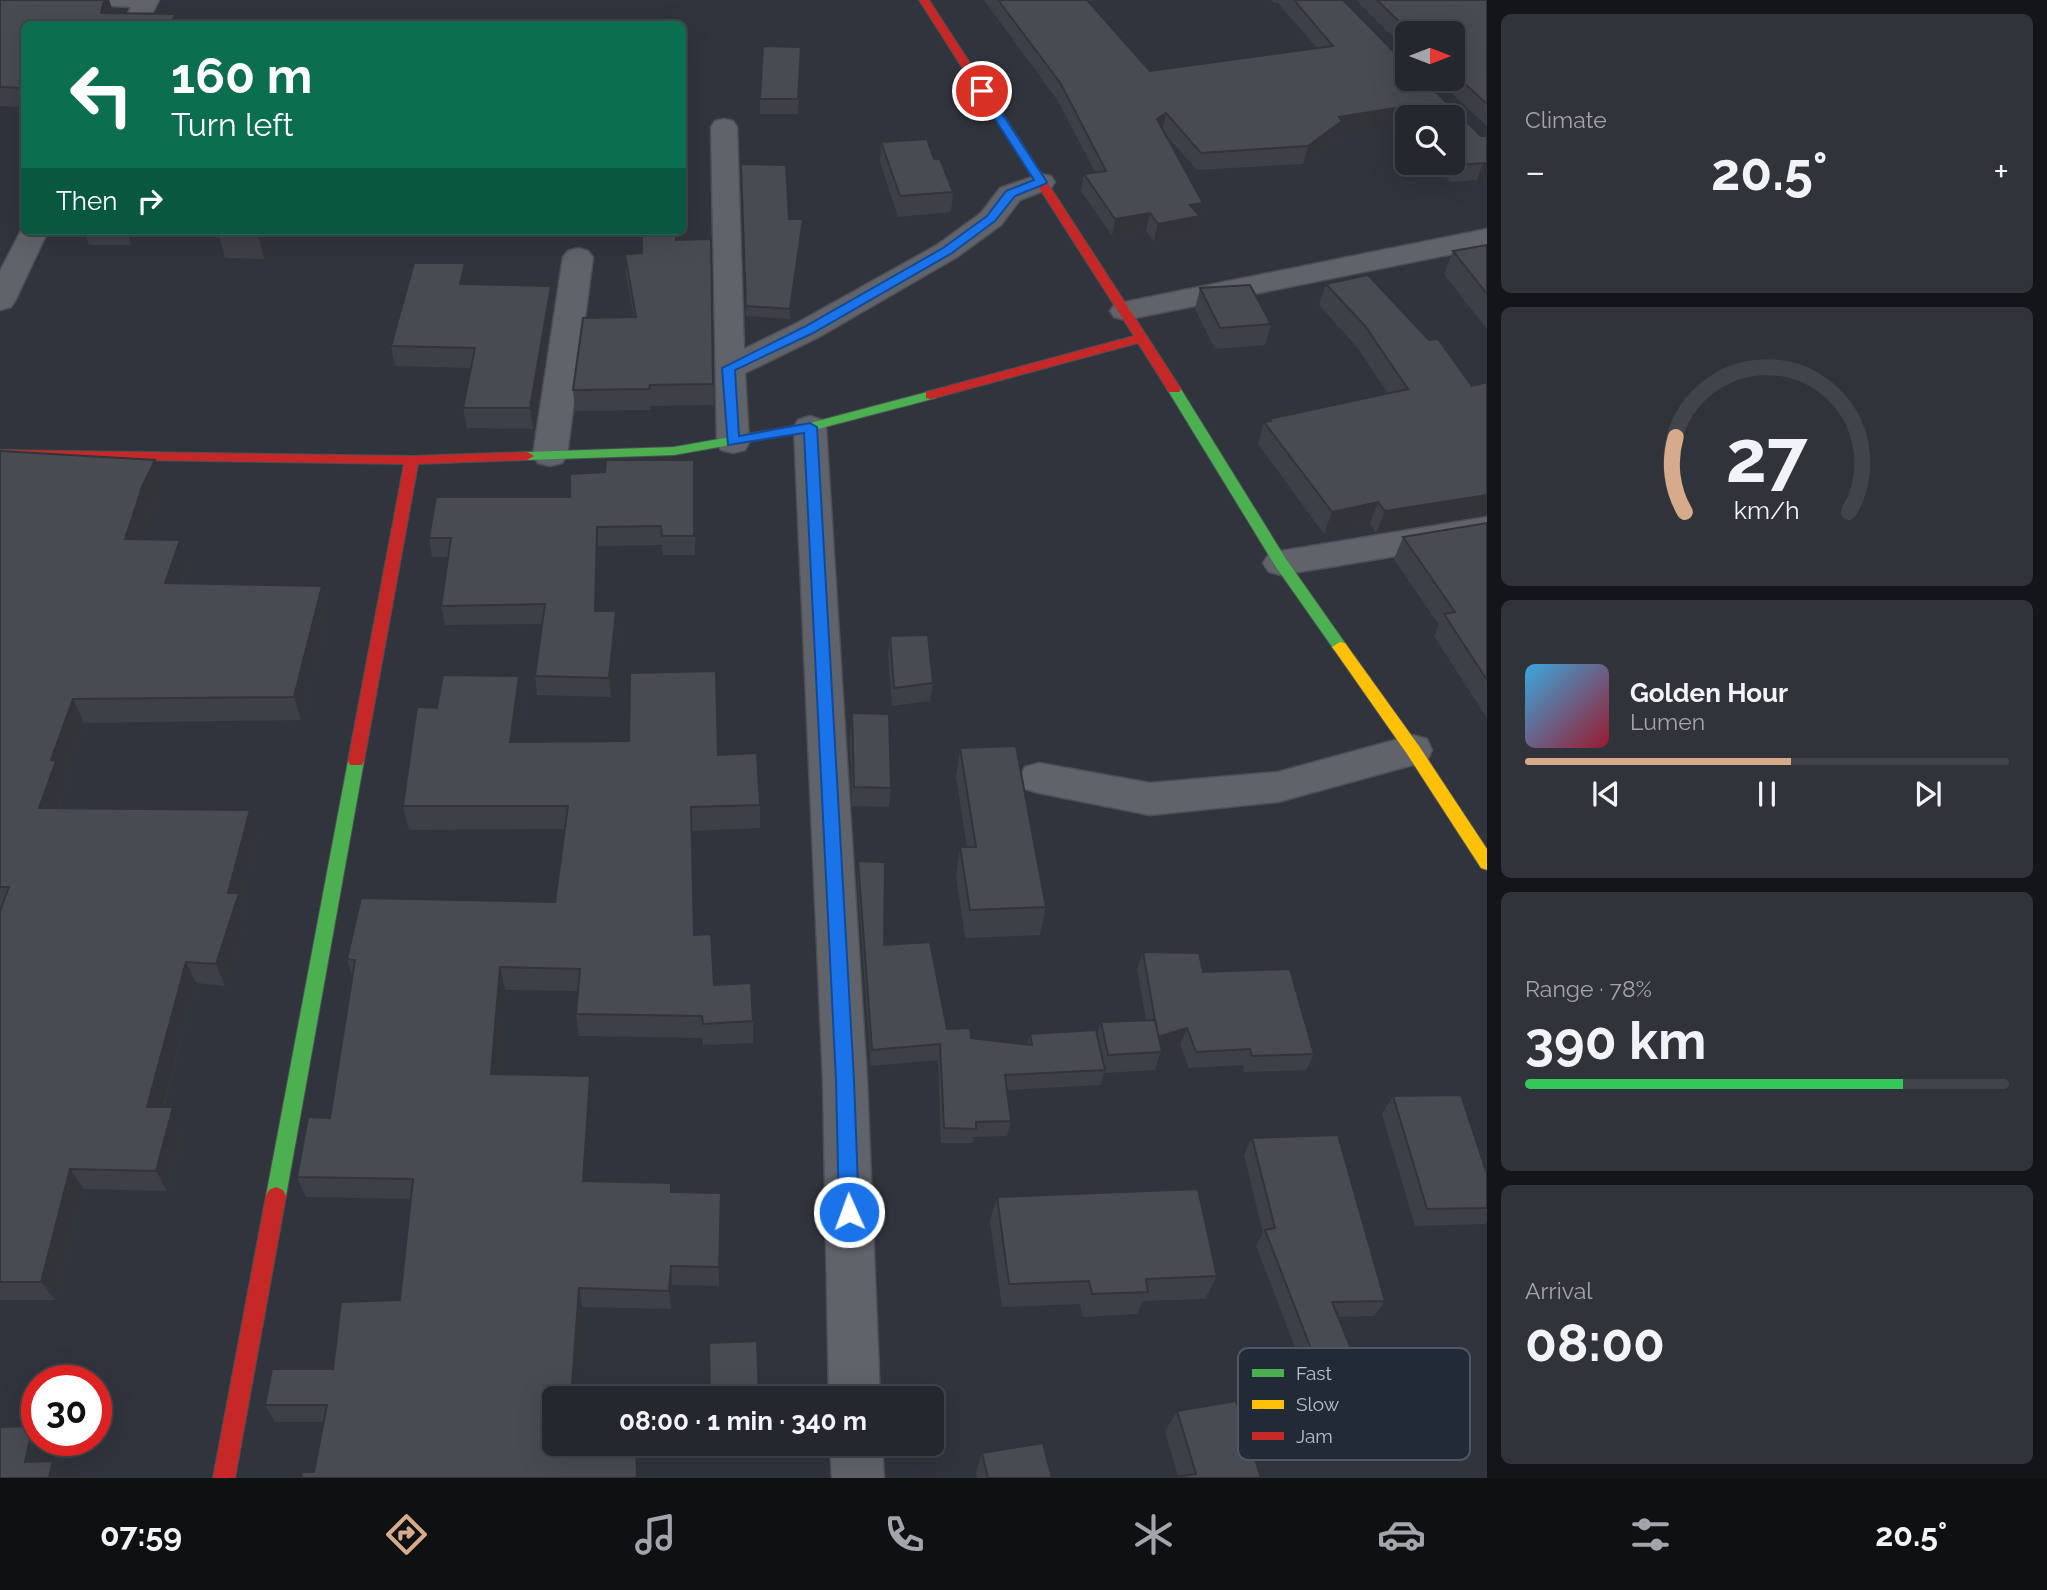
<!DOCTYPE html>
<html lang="en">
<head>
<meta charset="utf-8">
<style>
	:root { --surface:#24272d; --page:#303339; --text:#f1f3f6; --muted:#a3a5aa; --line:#414449; --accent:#d6ab8b }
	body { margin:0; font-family:Raleway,sans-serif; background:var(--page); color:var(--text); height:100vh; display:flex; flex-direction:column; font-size:26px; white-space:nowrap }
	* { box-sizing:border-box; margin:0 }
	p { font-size:23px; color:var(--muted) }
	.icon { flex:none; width:38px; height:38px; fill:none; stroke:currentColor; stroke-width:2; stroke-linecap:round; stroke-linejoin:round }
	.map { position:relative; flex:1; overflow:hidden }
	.panel { display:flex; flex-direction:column; gap:14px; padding:14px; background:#141519; width:560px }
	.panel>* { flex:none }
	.hud { position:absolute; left:21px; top:21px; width:665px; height:214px; border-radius:10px; box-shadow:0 7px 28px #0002,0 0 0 2px var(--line); background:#0b6e4f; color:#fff; overflow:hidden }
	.needle { width:46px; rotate:90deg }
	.fabs { position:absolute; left:1395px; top:21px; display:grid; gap:14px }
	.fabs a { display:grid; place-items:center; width:70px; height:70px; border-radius:10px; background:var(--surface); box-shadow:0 7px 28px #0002,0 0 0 2px var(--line); font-size:35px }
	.speed { position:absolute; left:21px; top:1365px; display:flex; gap:14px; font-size:35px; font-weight:700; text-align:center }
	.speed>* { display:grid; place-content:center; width:91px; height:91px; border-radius:50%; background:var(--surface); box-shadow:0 7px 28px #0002,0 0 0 2px var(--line); line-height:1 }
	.speed .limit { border:10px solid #d22; background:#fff; color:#111 }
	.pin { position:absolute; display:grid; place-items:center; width:60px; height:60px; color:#fff; margin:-30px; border:4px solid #fff; border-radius:50%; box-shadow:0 2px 7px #0007 }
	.me { position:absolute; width:77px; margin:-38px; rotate:358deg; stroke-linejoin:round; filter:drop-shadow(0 0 5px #0008) }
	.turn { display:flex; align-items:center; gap:24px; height:147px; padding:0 35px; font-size:32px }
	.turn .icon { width:91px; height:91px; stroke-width:2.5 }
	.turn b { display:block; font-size:49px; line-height:60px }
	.then { display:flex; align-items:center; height:66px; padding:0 35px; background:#0003; gap:14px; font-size:26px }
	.big { font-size:52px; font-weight:700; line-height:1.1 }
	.panel .tile { flex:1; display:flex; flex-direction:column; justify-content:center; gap:10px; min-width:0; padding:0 24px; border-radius:10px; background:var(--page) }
	.panel .dial { align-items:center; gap:0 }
	.dial svg { height:182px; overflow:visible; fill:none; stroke:var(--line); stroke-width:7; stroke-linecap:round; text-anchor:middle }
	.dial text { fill:var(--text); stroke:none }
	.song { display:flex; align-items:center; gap:21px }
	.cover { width:84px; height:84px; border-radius:10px; background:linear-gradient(135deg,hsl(200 70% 55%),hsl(350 70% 35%)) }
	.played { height:7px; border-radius:4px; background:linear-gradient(90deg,var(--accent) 55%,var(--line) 55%) }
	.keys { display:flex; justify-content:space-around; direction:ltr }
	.heat { display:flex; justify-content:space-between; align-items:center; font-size:38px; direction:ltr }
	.charge { height:10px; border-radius:5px; background:linear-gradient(90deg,#34c759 78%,var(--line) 0) }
	.trip { position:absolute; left:542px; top:1386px; width:402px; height:70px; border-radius:10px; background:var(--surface); box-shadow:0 7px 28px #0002,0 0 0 2px var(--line); font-weight:700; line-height:70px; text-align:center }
	.menu { display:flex; height:112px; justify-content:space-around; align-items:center; background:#0e1012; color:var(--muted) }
	.menu .icon { width:49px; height:49px }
	.menu .active { color:var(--accent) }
	.menu b { font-size:32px; color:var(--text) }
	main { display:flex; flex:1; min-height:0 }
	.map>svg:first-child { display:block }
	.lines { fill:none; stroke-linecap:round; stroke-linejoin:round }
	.street-casing { stroke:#4c4f55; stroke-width:3 }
	.fast-casing { stroke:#4c4f55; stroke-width:2 }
	.slow-casing { stroke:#4c4f55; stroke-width:2 }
	.jam-casing { stroke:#4c4f55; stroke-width:2 }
	.street { fill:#60636a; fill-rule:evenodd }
	.fast { fill:#4caf50; fill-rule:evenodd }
	.slow { fill:#ffc107; fill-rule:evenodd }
	.jam { fill:#c62828; fill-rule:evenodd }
	.wall { fill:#3e4047 }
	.shaded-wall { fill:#323439 }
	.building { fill:#484b52; stroke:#323439; stroke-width:2 }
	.route { fill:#1a73e8; stroke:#114b97; stroke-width:2 }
	.key { fill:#222a37; stroke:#505764; stroke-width:2 }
	.key-label { font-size:19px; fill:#bbc1cc }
</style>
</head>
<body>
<main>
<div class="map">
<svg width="1487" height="1478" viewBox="0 0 1487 1478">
	<rect width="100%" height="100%" fill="#30343c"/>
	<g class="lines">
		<!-- street casing -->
		<g class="street-casing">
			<g id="street">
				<polygon points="89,0 159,0 147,24 123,24 131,7 92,5"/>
				<polygon points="724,119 733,121 737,127 744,349 797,323 937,245 981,213 1000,188 1041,174 1051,176 1055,182 1051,188 1020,200 1001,225 957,257 819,337 745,373 749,442 745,450 733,453 721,450 717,442 711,127 715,121"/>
				<polygon points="24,225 24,231 48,231 15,301 11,307 0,310 0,271"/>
				<polygon points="1487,229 1487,247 1125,320 1114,317 1110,311 1114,305 1125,302"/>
				<polygon points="578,248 588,251 593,257 567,455 562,463 550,466 538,463 533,455 563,257 568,251"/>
				<polygon points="810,416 822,420 826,427 867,1080 880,1398 829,1398 823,1080 794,427 798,420"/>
				<polygon points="1487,517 1487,541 1281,575 1269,572 1263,563 1269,554 1281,551"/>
				<polygon points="1413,735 1427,739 1432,750 1427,761 1278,802 1150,815 1039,793 1025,789 1019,778 1025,767 1039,763 1150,783 1278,772"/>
				<polygon points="830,1444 882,1444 884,1478 832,1478"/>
			</g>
		</g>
		<!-- fast casing -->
		<g class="fast-casing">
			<g id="fast">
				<polygon points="1174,385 1179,386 1286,559 1345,643 1348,647 1345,651 1335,651 1276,567 1167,389"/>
				<polygon points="931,391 938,395 936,398 810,431 674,455 527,460 520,456 527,452 674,447 810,423"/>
				<polygon points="356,755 362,757 364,761 286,1196 283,1202 276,1205 269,1202 266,1196 348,761 350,757"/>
			</g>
		</g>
		<!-- slow casing -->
		<g class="slow-casing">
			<polygon id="slow" points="1340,642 1345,643 1419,746 1487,849 1487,870 1481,868 1407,754 1335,651 1332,647"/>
		</g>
		<!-- jam casing -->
		<g class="jam-casing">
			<g id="jam">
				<polygon points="919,0 929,0 1148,338 1181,389 1179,392 1169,392 1138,343 931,399 926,398 926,392 1134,336"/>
				<polygon points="0,450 412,456 527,452 534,456 527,460 418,464 364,761 362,765 350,765 348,761 404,464 0,458"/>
				<polygon points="276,1187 283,1190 286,1196 235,1478 213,1478 266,1196 269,1190"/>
			</g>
		</g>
		<!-- street -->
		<use href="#street" class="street"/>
		<!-- fast -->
		<use href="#fast" class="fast"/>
		<!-- slow -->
		<use href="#slow" class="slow"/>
		<!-- jam -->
		<use href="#jam" class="jam"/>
	</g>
	<!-- wall -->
	<g class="wall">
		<polygon points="0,0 109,0 112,9 111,13 176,14 179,24 24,24 24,107 0,106"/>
		<polygon points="984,0 1097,0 1088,1 1150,71 1317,48 1278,3 1274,3 1271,0 1343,0 1407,79 1456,112 1481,136 1487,179 1450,182 1436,163 1452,163 1452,117 1407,117 1338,134 1337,138 1303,164 1197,170 1165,134 1203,203 1196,234 1154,241 1146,231 1112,236 1081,191 1084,174 1095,172 1058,101"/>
		<polygon points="1356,0 1487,0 1487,126 1436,79 1452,79 1452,33 1407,33 1407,51"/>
		<polygon points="801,47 798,114 760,114 760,99"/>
		<polygon points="881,142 934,159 953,192 951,212 898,217 880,162"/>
		<polygon points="741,164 789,219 803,229 790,319 746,316"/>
		<polygon points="84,231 137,231 131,245 89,245"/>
		<polygon points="218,231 273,231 264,259 225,258"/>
		<polygon points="711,239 714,405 651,406 651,410 575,411 573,390 634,317 626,275 625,254 642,253 676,240"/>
		<polygon points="1487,245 1487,329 1444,274 1453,251"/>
		<polygon points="468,284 551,286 553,306 533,429 467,428 463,408 471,368 395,366 391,346"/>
		<polygon points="1326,284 1472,386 1376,533 1370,523 1324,534 1258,444 1264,422 1268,422 1269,419 1388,394 1358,348 1319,305"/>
		<polygon points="1200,288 1271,324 1265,345 1215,349 1195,309"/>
		<polygon points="0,451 164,484 151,511 142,539 188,563 182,583 322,586 328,610 301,720 84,723 64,778 67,784 59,808 258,833 241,899 248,915 225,986 196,983 164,1107 184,1128 167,1191 84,1189 55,1300 0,1300"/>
		<polygon points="695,479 695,555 663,555 662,545 598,546 597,611 616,611 618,630 611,697 537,695 535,676 543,624 445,625 441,606 448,557 432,557 429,538 570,497"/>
		<polygon points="1487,523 1487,718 1434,636 1439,625 1394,559 1403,537"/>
		<polygon points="890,636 933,683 930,701 892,706 888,655"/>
		<polygon points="519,676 523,700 517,742 718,755 760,805 760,828 692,831 694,935 714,985 753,1021 753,1043 703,1045 703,1038 579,1036 576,1014 578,991 505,990 498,1075 590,1076 593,1097 587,1181 672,1192 721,1193 719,1286 672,1285 671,1309 582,1307 555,1444 638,1444 639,1478 314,1472 324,1422 275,1422 265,1405 333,1369 400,1300 411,1199 306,1197 297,1177 330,1118 352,975 347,959 555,902 565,829 409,830 403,806 437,708"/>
		<polygon points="852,713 891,788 889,807 852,806 850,733"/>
		<polygon points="960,748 1046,907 1040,935 965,938 956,876 960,847 967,847 956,777"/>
		<polygon points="858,861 884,945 947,1029 971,1038 1027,1045 1030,1034 1097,1033 1101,1022 1146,1020 1137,969 1143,952 1203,972 1314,1054 1306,1070 1244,1072 1243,1065 1189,1068 1180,1045 1161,1050 1155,1070 1104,1073 1100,1085 1007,1090 1011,1121 1007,1136 974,1137 973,1143 941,1143 938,1060 871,1066 857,877"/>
		<polygon points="1393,1096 1487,1174 1487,1222 1485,1224 1415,1226 1382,1114"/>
		<polygon points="1252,1138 1385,1301 1374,1316 1338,1317 1352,1351 1341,1366 1305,1373 1256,1246 1263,1233 1244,1155"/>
		<polygon points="997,1197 1217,1276 1205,1299 1143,1301 1137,1314 1083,1317 1080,1304 1002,1307 990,1221"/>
		<polygon points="1177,1411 1261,1478 1178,1476 1165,1431"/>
		<polygon points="982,1453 1052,1478 977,1478 976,1472"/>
	</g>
	<!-- shaded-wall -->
	<g class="shaded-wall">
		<polygon points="104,0 109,0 112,9 108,24 101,13"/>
		<polygon points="176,14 179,24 170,24"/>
		<polygon points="1413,105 1410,117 1407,117 1407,123 1338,134 1337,138 1303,164 1308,146 1339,117"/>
		<polygon points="1166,113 1162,131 1157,119"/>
		<polygon points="1483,163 1487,163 1487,179 1477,180"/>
		<polygon points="1203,203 1196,234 1154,241 1158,224 1190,205"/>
		<polygon points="1150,213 1146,231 1112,236 1115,219"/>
		<polygon points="803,219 803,229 790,319 790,309"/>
		<polygon points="127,231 137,231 131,245"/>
		<polygon points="257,231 273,231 264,259"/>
		<polygon points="465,263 468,284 460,284"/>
		<polygon points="551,286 553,306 533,429 530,408"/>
		<polygon points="155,460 164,484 151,511 135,563 125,539 142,487"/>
		<polygon points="1487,495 1487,515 1376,533 1385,511"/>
		<polygon points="1378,502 1370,523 1324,534 1332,512"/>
		<polygon points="597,527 598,546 597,630 595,611"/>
		<polygon points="180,540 188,563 174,606 165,583"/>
		<polygon points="322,586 328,610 301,720 294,697"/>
		<polygon points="616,611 618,630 611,697 609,678"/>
		<polygon points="519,676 523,700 514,766 510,742"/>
		<polygon points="73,699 84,723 64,778 67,784 51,830 39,808 51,760"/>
		<polygon points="250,810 258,833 241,899 248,915 225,986 216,964 228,893"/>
		<polygon points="186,962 196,983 158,1127 147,1107"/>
		<polygon points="500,967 505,990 496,1096 491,1074"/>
		<polygon points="1187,1028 1180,1045 1155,1052 1158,1037"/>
		<polygon points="590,1076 593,1097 586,1201 583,1181"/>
		<polygon points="173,1107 184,1128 167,1191 156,1171"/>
		<polygon points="70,1169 84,1189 55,1300 41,1282"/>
		<polygon points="721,1193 722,1213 719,1286 719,1267"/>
		<polygon points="671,1266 672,1285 671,1309 669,1291"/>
		<polygon points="579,1288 582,1307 576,1398 571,1398"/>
		<polygon points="33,1426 37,1430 37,1440 46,1440 52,1446 45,1478 25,1462"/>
		<polygon points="636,1444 638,1444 639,1478 637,1478"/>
		<polygon points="53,1461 70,1478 49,1478"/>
	</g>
	<!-- building -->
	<g class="building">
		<polygon points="0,0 104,0 101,13 176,14 170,24 24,24 24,88 0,87"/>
		<polygon points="998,0 1087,0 1150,71 1333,46 1294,0 1343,0 1401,59 1407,61 1407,79 1422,79 1446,102 1455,102 1456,112 1481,136 1487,136 1487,163 1456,165 1452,160 1452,117 1422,117 1413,105 1339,117 1342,121 1308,146 1201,153 1166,113 1157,119 1203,203 1190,205 1200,216 1158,224 1150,213 1115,219 1084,174 1106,171 1061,84"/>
		<polygon points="1377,0 1487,0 1487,104 1452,72 1452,33 1411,33"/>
		<polygon points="763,46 801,47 798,99 760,99"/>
		<polygon points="927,139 934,159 940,159 953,192 900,196 881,142"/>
		<polygon points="741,164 786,165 789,219 803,219 790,309 746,306"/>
		<polygon points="642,231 676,231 676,240 711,239 713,384 650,385 649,389 573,390 583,318 636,317 625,254 642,253"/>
		<polygon points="1487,245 1487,294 1453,251"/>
		<polygon points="414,263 465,263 460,284 551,286 530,408 463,408 475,348 391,346"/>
		<polygon points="1368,275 1429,340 1438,339 1472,386 1487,382 1487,495 1385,511 1378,502 1332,512 1264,422 1271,421 1269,419 1408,389 1365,326 1326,284"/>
		<polygon points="1250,285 1271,324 1220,328 1200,288"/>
		<polygon points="0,451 155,460 142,487 125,539 180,540 165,583 322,586 294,697 73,699 51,760 56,761 39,808 250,810 228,893 239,893 216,964 186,962 147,1107 173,1107 156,1171 70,1169 41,1282 0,1282 0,911 9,887 0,887"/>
		<polygon points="606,460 694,460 694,536 662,536 661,526 597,527 595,611 616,611 609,678 535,676 545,604 441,606 451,538 429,538 436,497 570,497 570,474 605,472"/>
		<polygon points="1487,523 1487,680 1444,614 1455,612 1403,537"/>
		<polygon points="928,635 933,683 894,688 890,636"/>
		<polygon points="716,671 718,755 757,753 760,805 691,807 694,935 711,934 714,985 751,983 753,1021 703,1024 702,1016 576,1014 580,969 500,967 491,1074 590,1076 583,1181 671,1183 671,1192 721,1193 719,1267 671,1266 669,1291 579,1288 571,1398 555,1398 555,1444 636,1444 637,1478 301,1478 302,1472 314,1472 327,1405 265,1405 272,1369 333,1369 341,1302 400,1300 413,1179 297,1177 308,1117 330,1118 355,960 347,959 361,898 555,902 568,806 403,806 417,707 437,708 443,675 519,676 510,742 629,741 630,673"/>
		<polygon points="852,713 889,714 891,788 854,787"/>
		<polygon points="1016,746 1046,907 970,910 960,847 976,847 960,748"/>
		<polygon points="858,861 885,862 884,945 930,942 947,1029 970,1028 971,1038 1032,1045 1030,1034 1096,1030 1105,1070 1005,1075 1011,1121 976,1122 976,1129 944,1128 940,1044 872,1050"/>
		<polygon points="1143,952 1199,953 1203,972 1290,969 1314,1054 1252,1056 1250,1049 1196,1052 1187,1028 1158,1037"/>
		<polygon points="1155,1020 1162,1052 1108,1055 1101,1022"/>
		<polygon points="1461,1095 1487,1174 1487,1208 1427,1209 1393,1096"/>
		<polygon points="1338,1135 1385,1301 1332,1302 1352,1351 1315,1359 1265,1230 1275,1228 1252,1138"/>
		<polygon points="1198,1189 1217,1276 1146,1279 1148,1292 1092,1294 1089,1281 1009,1284 997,1197"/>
		<polygon points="757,1341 759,1398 710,1398 709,1343"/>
		<polygon points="1236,1401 1261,1478 1168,1478 1196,1474 1177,1411"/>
		<polygon points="33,1426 25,1462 53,1461 49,1478 0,1478 0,1427"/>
		<polygon points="1043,1443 1052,1478 988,1478 982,1453"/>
	</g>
	<!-- route -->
	<polygon class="route" points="978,89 986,89 1047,182 1045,184 1015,196 995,221 952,253 813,333 735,370 739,436 810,423 817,427 854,1080 859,1212 856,1219 849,1222 842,1219 839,1212 836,1080 804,433 728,445 722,368 804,327 943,248 987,216 1006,191 1034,180 977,91"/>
	<!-- legend -->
	<rect x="1238" y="1348" width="232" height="112" rx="10" class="key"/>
	<rect x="1252" y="1369" width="32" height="8" fill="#4caf50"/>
	<rect x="1252" y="1400" width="32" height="9" fill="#ffc107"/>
	<rect x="1252" y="1432" width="32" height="8" fill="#c62828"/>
	<g class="key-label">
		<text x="1296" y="1380">Fast</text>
		<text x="1296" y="1411">Slow</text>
		<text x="1296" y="1443">Jam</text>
	</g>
</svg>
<div class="fabs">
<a><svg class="needle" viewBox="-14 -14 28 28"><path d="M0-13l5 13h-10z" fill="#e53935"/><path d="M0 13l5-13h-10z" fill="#a3a5aa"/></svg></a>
<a><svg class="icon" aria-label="search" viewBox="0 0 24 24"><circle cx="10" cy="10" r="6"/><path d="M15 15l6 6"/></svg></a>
</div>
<div class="speed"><div class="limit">30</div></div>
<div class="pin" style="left:982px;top:91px;background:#d93025"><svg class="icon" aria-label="arrive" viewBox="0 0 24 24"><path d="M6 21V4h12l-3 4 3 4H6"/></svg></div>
<svg class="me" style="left:849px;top:1212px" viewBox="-20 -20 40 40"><circle r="17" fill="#1a73e8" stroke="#fff" stroke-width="3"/><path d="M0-11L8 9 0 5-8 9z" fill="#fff"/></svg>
<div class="trip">08:00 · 1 min · 340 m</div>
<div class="hud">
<div class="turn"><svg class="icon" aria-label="left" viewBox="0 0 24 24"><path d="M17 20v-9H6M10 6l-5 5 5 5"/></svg><div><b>160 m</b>Turn left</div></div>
<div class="then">Then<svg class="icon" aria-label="right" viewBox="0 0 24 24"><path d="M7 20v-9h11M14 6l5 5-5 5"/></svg></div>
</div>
</div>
<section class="panel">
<div class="tile"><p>Climate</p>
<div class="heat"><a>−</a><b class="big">20.5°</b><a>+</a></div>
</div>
<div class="tile dial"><svg viewBox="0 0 100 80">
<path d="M14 69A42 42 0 1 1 86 69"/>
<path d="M14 69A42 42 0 0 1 10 36" stroke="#d6ab8b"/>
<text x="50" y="56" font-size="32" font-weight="700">27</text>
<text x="50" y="72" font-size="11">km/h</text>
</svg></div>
<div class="tile">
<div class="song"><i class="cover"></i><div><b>Golden Hour</b><p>Lumen</p></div></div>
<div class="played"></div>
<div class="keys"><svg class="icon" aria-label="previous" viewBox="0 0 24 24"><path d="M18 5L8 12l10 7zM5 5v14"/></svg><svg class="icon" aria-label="pause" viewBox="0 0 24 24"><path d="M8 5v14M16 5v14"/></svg><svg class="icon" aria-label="next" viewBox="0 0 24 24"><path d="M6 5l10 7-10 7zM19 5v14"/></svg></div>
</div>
<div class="tile"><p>Range · 78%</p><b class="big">390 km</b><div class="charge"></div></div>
<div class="tile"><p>Arrival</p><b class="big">08:00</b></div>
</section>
</main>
<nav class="menu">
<b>07:59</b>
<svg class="icon active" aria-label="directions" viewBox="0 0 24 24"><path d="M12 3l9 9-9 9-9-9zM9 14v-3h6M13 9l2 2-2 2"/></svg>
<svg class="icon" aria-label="music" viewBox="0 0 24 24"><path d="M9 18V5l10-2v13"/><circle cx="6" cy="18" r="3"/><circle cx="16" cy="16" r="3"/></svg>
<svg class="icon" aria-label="phone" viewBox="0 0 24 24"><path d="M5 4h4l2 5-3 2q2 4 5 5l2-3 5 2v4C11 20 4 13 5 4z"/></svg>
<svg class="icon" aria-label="climate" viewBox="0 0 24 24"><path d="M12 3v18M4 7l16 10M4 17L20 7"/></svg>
<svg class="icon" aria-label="car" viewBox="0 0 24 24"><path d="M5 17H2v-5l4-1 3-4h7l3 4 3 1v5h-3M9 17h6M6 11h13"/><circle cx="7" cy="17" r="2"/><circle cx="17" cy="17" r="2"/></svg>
<svg class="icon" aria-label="filters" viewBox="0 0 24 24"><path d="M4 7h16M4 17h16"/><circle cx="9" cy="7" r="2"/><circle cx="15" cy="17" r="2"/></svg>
<b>20.5°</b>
</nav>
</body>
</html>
